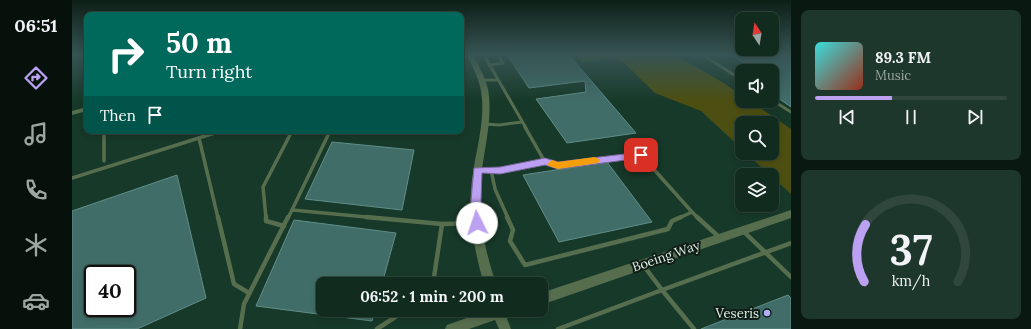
<!DOCTYPE html>
<html lang="en">
<head>
<meta charset="utf-8">
<style>
	:root { --surface:#112b1f; --page:#1e372c; --text:#f1f3f6; --muted:#9ca7a4; --line:#30473d; --accent:#bca0f2 }
	body { margin:0; font-family:Lora,serif; background:var(--page); color:var(--text); height:100vh; display:flex; flex-direction:column; font-size:15px; white-space:nowrap }
	* { box-sizing:border-box; margin:0 }
	p { font-size:13px; color:var(--muted) }
	.icon { flex:none; width:22px; height:22px; fill:none; stroke:currentColor; stroke-width:2; stroke-linecap:round; stroke-linejoin:round }
	.map { position:relative; flex:1; overflow:hidden }
	.sheet { display:flex; flex-direction:column; gap:10px; padding:10px; background:#091811; width:240px }
	.sheet>* { flex:none }
	.banner { position:absolute; left:12px; top:12px; width:380px; height:122px; border-radius:8px; box-shadow:0 2px 6px #0003,0 0 0 1px var(--line); background:#00695c; color:#fff; overflow:hidden }
	.needle { width:26px; rotate:348deg }
	.tools { position:absolute; left:663px; top:12px; display:grid; gap:8px }
	.tools a { display:grid; place-items:center; width:44px; height:44px; border-radius:8px; background:var(--surface); box-shadow:0 2px 6px #0003,0 0 0 1px var(--line); font-size:20px }
	.speed { position:absolute; left:12px; top:265px; display:flex; gap:8px; font-size:20px; font-weight:700; text-align:center }
	.speed>* { display:grid; place-content:center; width:52px; height:52px; border-radius:50%; background:var(--surface); box-shadow:0 2px 6px #0003,0 0 0 1px var(--line); line-height:1 }
	.speed .limit { border:2px solid #111; border-radius:6px; background:#fff; color:#111 }
	.pin { position:absolute; display:grid; place-items:center; width:34px; height:34px; color:#fff; margin:-17px; border-radius:8px; box-shadow:0 2px 6px #0006 }
	.me { position:absolute; width:44px; margin:-22px; rotate:356deg; stroke-linejoin:round; filter:drop-shadow(0 0 3px #0008) }
	.turn { display:flex; align-items:center; gap:14px; height:84px; padding:0 16px; font-size:18px }
	.turn .icon { width:52px; height:52px; stroke-width:2.5 }
	.turn b { display:block; font-size:28px; line-height:34px }
	.then { display:flex; align-items:center; height:38px; padding:0 16px; background:#0003; gap:8px; font-size:15px }
	.sheet .widget { flex:1; display:flex; flex-direction:column; justify-content:center; gap:6px; min-width:0; padding:0 14px; border-radius:8px; background:var(--page) }
	.sheet .dial { align-items:center; gap:0 }
	.dial svg { height:104px; overflow:visible; fill:none; stroke:var(--line); stroke-width:7; stroke-linecap:round; text-anchor:middle }
	.dial text { fill:var(--text); stroke:none }
	.song { display:flex; align-items:center; gap:12px }
	.cover { width:48px; height:48px; border-radius:6px; background:linear-gradient(135deg,hsl(180 70% 55%),hsl(10 70% 35%)) }
	.played { height:4px; border-radius:2px; background:linear-gradient(90deg,var(--accent) 40%,var(--line) 40%) }
	.keys { display:flex; justify-content:space-around; direction:ltr }
	.trip { position:absolute; left:244px; top:277px; width:232px; height:40px; border-radius:8px; background:var(--surface); box-shadow:0 2px 6px #0003,0 0 0 1px var(--line); font-weight:700; line-height:40px; text-align:center }
	main { display:flex; flex:1; min-height:0 }
	.tabs { display:flex; flex-direction:column; width:72px; justify-content:space-around; align-items:center; background:#07110c; color:var(--muted) }
	.tabs .icon { width:28px; height:28px }
	.tabs .selected { color:var(--accent) }
	.tabs b { font-size:18px; color:var(--text) }
	.map>svg:first-child { display:block }
	.green { fill:#4d4f12 }
	.building { fill:#416d68; stroke:#618e89; fill-rule:evenodd }
	.lines { fill:none; stroke-linecap:round; stroke-linejoin:round }
	.service-far2 { stroke:#576e4e; stroke-width:3 }
	.service-far1 { stroke:#576e4e; stroke-width:3.5 }
	.service { stroke:#576e4e; stroke-width:4.5 }
	.minor { fill:#576e4e; fill-rule:evenodd }
	.tertiary { fill:#576e4e; fill-rule:evenodd }
	.route { fill:#bca0f2; stroke:#7a689d }
	.slow { fill:#f59e0b }
	.poi-dot { fill:#b0aefa; stroke:#0f1d16; stroke-width:1.5 }
	.labels { text-anchor:middle; dominant-baseline:central; stroke-width:4; stroke-linejoin:round; paint-order:stroke }
	.near-street-label { font-size:13px; fill:#def1e6; stroke:#0f1d16 }
	.near-poi-label { font-size:13px; fill:#def1e6; stroke:#0f1d16; text-anchor:end }
</style>
</head>
<body>
<main>
<nav class="tabs">
<b>06:51</b>
<svg class="icon selected" aria-label="directions" viewBox="0 0 24 24"><path d="M12 3l9 9-9 9-9-9zM9 14v-3h6M13 9l2 2-2 2"/></svg>
<svg class="icon" aria-label="music" viewBox="0 0 24 24"><path d="M9 18V5l10-2v13"/><circle cx="6" cy="18" r="3"/><circle cx="16" cy="16" r="3"/></svg>
<svg class="icon" aria-label="phone" viewBox="0 0 24 24"><path d="M5 4h4l2 5-3 2q2 4 5 5l2-3 5 2v4C11 20 4 13 5 4z"/></svg>
<svg class="icon" aria-label="climate" viewBox="0 0 24 24"><path d="M12 3v18M4 7l16 10M4 17L20 7"/></svg>
<svg class="icon" aria-label="car" viewBox="0 0 24 24"><path d="M5 17H2v-5l4-1 3-4h7l3 4 3 1v5h-3M9 17h6M6 11h13"/><circle cx="7" cy="17" r="2"/><circle cx="17" cy="17" r="2"/></svg>
</nav>
<div class="map">
<svg width="719" height="329" viewBox="0 0 719 329">
	<rect width="100%" height="100%" fill="#173929"/>
	<!-- green -->
	<polygon class="green" points="504,55 603,55 652,83 670,96 670,101 678,101 719,129 719,194 700,177 700,175 698,175 674,153 700,153 700,123 670,123 670,149 629,111 583,93 546,57 510,62"/>
	<!-- building -->
	<g class="building">
		<polygon points="435,55 497,55 564,133 495,143 464,99 514,92 513,81 457,88"/>
		<polygon points="659,55 719,55 719,107 700,94 700,71 685,71"/>
		<polygon points="260,142 342,150 330,210 233,199"/>
		<polygon points="535,162 580,222 487,242 451,175"/>
		<path d="M105,175L134,298L65,329H0V211ZM21,274H55V308H21Z"/>
		<polygon points="222,220 324,233 310,284 251,284 251,310 303,310 300,321 184,306"/>
		<polygon points="716,295 719,298 719,329 629,329"/>
	</g>
	<g class="lines">
		<!-- service-far2 -->
		<g class="service-far2">
			<polyline points="412,55 454,128"/>
			<polyline points="631,55 670,80"/>
			<polyline points="389,56 394,55"/>
			<polyline points="417,65 431,63 426,55"/>
			<polyline points="410,80 426,80"/>
			<polyline points="700,100 719,112"/>
			<polyline points="413,124 427,125 450,122"/>
		</g>
		<!-- service-far1 -->
		<g class="service-far1">
			<polyline points="32,131 32,161"/>
			<polyline points="258,131 220,210 305,218"/>
			<polyline points="127,138 146,218"/>
			<polyline points="473,162 486,165 569,155 620,212"/>
			<polyline points="406,170 428,170 473,162 453,127"/>
			<polyline points="419,170 423,189 436,218"/>
			<polyline points="0,178 149,131"/>
			<polyline points="194,218 191,187 220,131"/>
			<polyline points="216,218 220,210"/>
			<polyline points="607,218 620,212 626,218"/>
		</g>
		<!-- service -->
		<g class="service">
			<polyline points="146,217 162,284 177,293"/>
			<polyline points="194,217 194,221 212,226"/>
			<polyline points="294,217 370,224 403,223"/>
			<polyline points="435,217 441,230 438,241 453,265 596,229 600,221 609,217"/>
			<polyline points="625,217 647,237"/>
			<polyline points="671,231 719,277"/>
			<polyline points="361,284 370,224"/>
			<polyline points="168,329 172,304 216,217"/>
			<polyline points="305,329 334,310"/>
			<polyline points="486,329 590,290 571,265"/>
			<polyline points="622,329 590,290 719,243"/>
		</g>
		<!-- minor -->
		<polygon class="minor" points="15,107 15,111 0,115 0,111"/>
		<!-- tertiary -->
		<g class="tertiary">
			<path d="M395,55H401C407,66 413,77 416,89C422,123 409,157 408,191C407,223 414,254 424,284H412C403,254 397,222 399,190C401,156 416,120 408,86C405,75 400,65 395,55Z"/>
			<polygon points="719,210 719,218 469,305 469,293"/>
			<polygon points="417,310 441,310 439,314 434,316 439,329 427,329 423,320 397,329 373,329 375,325"/>
		</g>
	</g>
	<!-- sky -->
	<linearGradient id="sky" x2="0" y2="1"><stop stop-color="#0d1f17"/><stop offset="0.54" stop-color="#365454"/><stop offset="1" stop-color="#365454" stop-opacity="0"/></linearGradient>
	<rect width="719" height="101" fill="url(#sky)"/>
	<!-- route -->
	<polygon class="route" points="569,152 574,155 569,158 486,169 473,165 428,174 410,173 409,200 410,223 409,226 405,227 401,226 400,223 399,200 402,168 428,167 473,158 486,162"/>
	<!-- slow -->
	<polygon class="slow" points="523,157 528,160 526,163 486,169 477,166 475,164 480,160 486,162"/>
	<!-- markers -->
	<circle class="poi-dot" cx="695" cy="313" r="4"/>
	<g class="labels">
		<!-- near-street labels -->
		<g class="near-street-label">
			<text transform="translate(594 256) rotate(-19)">Boeing Way</text>
		</g>
		<!-- near-poi labels -->
		<g class="near-poi-label">
			<text x="687" y="313">Veseris</text>
		</g>
	</g>
</svg>
<div class="tools">
<a><svg class="needle" viewBox="-14 -14 28 28"><path d="M0-13l5 13h-10z" fill="#e53935"/><path d="M0 13l5-13h-10z" fill="#9ca7a4"/></svg></a>
<a><svg class="icon" aria-label="sound" viewBox="0 0 24 24"><path d="M4 9h4l5-4v14l-5-4H4zM17 9q2 3 0 6"/></svg></a>
<a><svg class="icon" aria-label="search" viewBox="0 0 24 24"><circle cx="10" cy="10" r="6"/><path d="M15 15l6 6"/></svg></a>
<a><svg class="icon" aria-label="layers" viewBox="0 0 24 24"><path d="M12 4l9 5-9 5-9-5zM3 14l9 5 9-5"/></svg></a>
</div>
<div class="speed"><div class="limit">40</div></div>
<div class="pin" style="left:569px;top:155px;background:#d93025"><svg class="icon" aria-label="arrive" viewBox="0 0 24 24"><path d="M6 21V4h12l-3 4 3 4H6"/></svg></div>
<svg class="me" style="left:405px;top:223px" viewBox="-20 -20 40 40"><circle r="19" fill="#fff"/><path d="M0-13L10 11 0 6-10 11z" fill="#bca0f2"/></svg>
<div class="trip">06:52 · 1 min · 200 m</div>
<div class="banner">
<div class="turn"><svg class="icon" aria-label="right" viewBox="0 0 24 24"><path d="M7 20v-9h11M14 6l5 5-5 5"/></svg><div><b>50 m</b>Turn right</div></div>
<div class="then">Then<svg class="icon" aria-label="arrive" viewBox="0 0 24 24"><path d="M6 21V4h12l-3 4 3 4H6"/></svg></div>
</div>
</div>
<section class="sheet">
<div class="widget">
<div class="song"><i class="cover"></i><div><b>89.3 FM</b><p>Music</p></div></div>
<div class="played"></div>
<div class="keys"><svg class="icon" aria-label="previous" viewBox="0 0 24 24"><path d="M18 5L8 12l10 7zM5 5v14"/></svg><svg class="icon" aria-label="pause" viewBox="0 0 24 24"><path d="M8 5v14M16 5v14"/></svg><svg class="icon" aria-label="next" viewBox="0 0 24 24"><path d="M6 5l10 7-10 7zM19 5v14"/></svg></div>
</div>
<div class="widget dial"><svg viewBox="0 0 100 80">
<path d="M14 69A42 42 0 1 1 86 69"/>
<path d="M14 69A42 42 0 0 1 15 25" stroke="#bca0f2"/>
<text x="50" y="56" font-size="32" font-weight="700">37</text>
<text x="50" y="72" font-size="11">km/h</text>
</svg></div>
</section>
</main>
</body>
</html>
